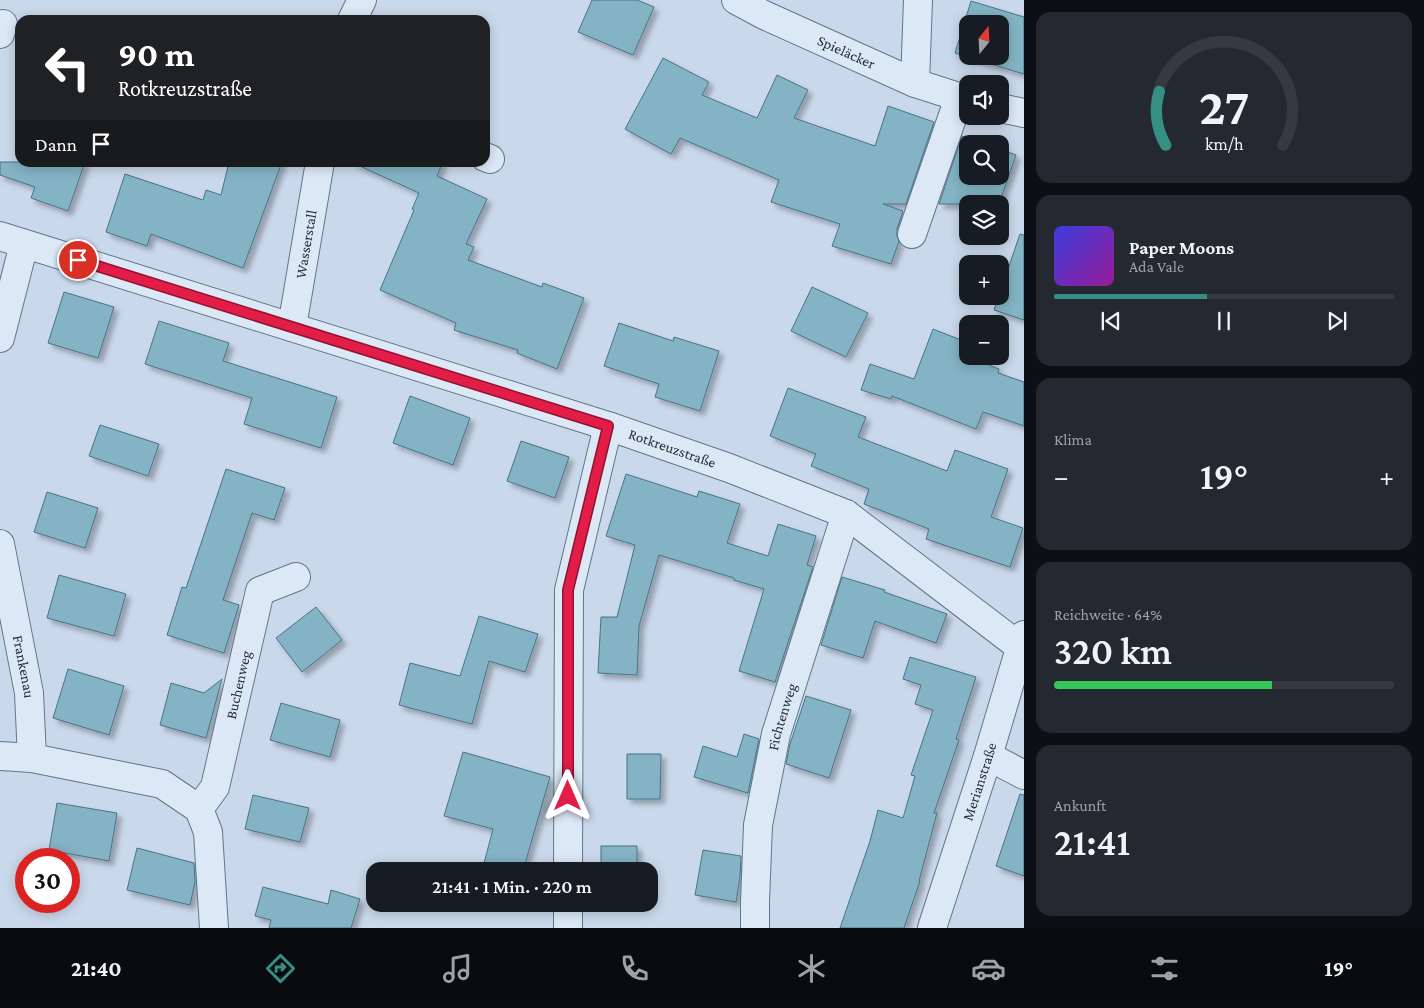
<!DOCTYPE html>
<html lang="de">
<head>
<meta charset="utf-8">
<style>
	:root { --surface:#171b24; --page:#242831; --text:#f1f3f6; --muted:#9ea1a6; --line:#363941; --accent:#358f82 }
	body { margin:0; font-family:"Crimson Pro",serif; background:var(--page); color:var(--text); height:100vh; display:flex; flex-direction:column; font-size:19px; white-space:nowrap }
	* { box-sizing:border-box; margin:0 }
	p { font-size:16px; color:var(--muted) }
	.icon { flex:none; width:28px; height:28px; fill:none; stroke:currentColor; stroke-width:2; stroke-linecap:round; stroke-linejoin:round }
	.map { position:relative; flex:1; overflow:hidden }
	.details { display:flex; flex-direction:column; gap:12px; padding:12px; background:#0d0f14; width:400px }
	.details>* { flex:none }
	.banner { position:absolute; left:15px; top:15px; width:475px; height:152px; border-radius:15px; box-shadow:0 2px 12px #0003; background:#202124; color:#fff; overflow:hidden }
	.needle { width:32px; rotate:18deg }
	.buttons { position:absolute; left:959px; top:15px; display:grid; gap:10px }
	.buttons a { display:grid; place-items:center; width:50px; height:50px; border-radius:10px; background:var(--surface); box-shadow:0 2px 12px #0003; font-size:25px }
	.speed { position:absolute; left:15px; top:848px; display:flex; gap:10px; font-size:25px; font-weight:700; text-align:center }
	.speed>* { display:grid; place-content:center; width:65px; height:65px; border-radius:50%; background:var(--surface); box-shadow:0 2px 12px #0003; line-height:1 }
	.speed .limit { border:8px solid #d22; background:#fff; color:#111 }
	.pin { position:absolute; display:grid; place-items:center; width:42px; height:42px; color:#fff; margin:-21px; border:2px solid #fff; border-radius:50%; box-shadow:0 1px 5px #0007 }
	.me { position:absolute; width:55px; margin:-28px; rotate:0deg; stroke-linejoin:round; filter:drop-shadow(0 0 4px #0008) }
	.turn { display:flex; align-items:center; gap:18px; height:105px; padding:0 20px; font-size:22px }
	.turn .icon { width:65px; height:65px; stroke-width:2.5 }
	.turn b { display:block; font-size:35px; line-height:42px }
	.then { display:flex; align-items:center; height:48px; padding:0 20px; background:#0003; gap:10px; font-size:19px }
	.big { font-size:38px; font-weight:600; line-height:1.1 }
	.details .widget { flex:1; display:flex; flex-direction:column; justify-content:center; gap:8px; min-width:0; padding:0 18px; border-radius:15px; background:var(--page) }
	.details .dial { align-items:center; gap:0 }
	.dial svg { height:130px; overflow:visible; fill:none; stroke:var(--line); stroke-width:7; stroke-linecap:round; text-anchor:middle }
	.dial text { fill:var(--text); stroke:none }
	.song { display:flex; align-items:center; gap:15px }
	.cover { width:60px; height:60px; border-radius:8px; background:linear-gradient(135deg,hsl(240 70% 55%),hsl(300 70% 35%)) }
	.played { height:5px; border-radius:2px; background:linear-gradient(90deg,var(--accent) 45%,var(--line) 45%) }
	.keys { display:flex; justify-content:space-around; direction:ltr }
	.heat { display:flex; justify-content:space-between; align-items:center; font-size:28px; direction:ltr }
	.charge { height:8px; border-radius:4px; background:linear-gradient(90deg,#34c759 64%,var(--line) 0) }
	.trip { position:absolute; left:366px; top:862px; width:292px; height:50px; border-radius:15px; background:var(--surface); box-shadow:0 2px 12px #0003; font-weight:600; line-height:50px; text-align:center }
	.menu { display:flex; height:80px; justify-content:space-around; align-items:center; background:#090b0e; color:var(--muted) }
	.menu .icon { width:35px; height:35px }
	.menu .on { color:var(--accent) }
	.menu b { font-size:22px; color:var(--text) }
	main { display:flex; flex:1; min-height:0 }
	.map>svg:first-child { display:block }
	.building { fill:#83b3c5; stroke:#487483; fill-rule:evenodd; filter:url(#shadow) }
	.lines { fill:none; stroke-linecap:round; stroke-linejoin:round }
	.minor-casing { stroke:#607786; stroke-width:30 }
	.minor { stroke:#dce8f6; stroke-width:28 }
	.route-casing { stroke:#92132f; stroke-width:12 }
	.route { stroke:#e11d48; stroke-width:9 }
	.labels { text-anchor:middle; dominant-baseline:central; stroke-width:5; stroke-linejoin:round; paint-order:stroke }
	.street-label { font-size:15px; fill:#223038; stroke:#d9e4f3 }
</style>
</head>
<body>
<main>
<div class="map">
<svg width="1024" height="928" viewBox="0 0 1024 928">
	<defs>
		<filter id="shadow"><feDropShadow dx="4.5" dy="4.5" stdDeviation="2.5" flood-color="#0004"/></filter>
	</defs>
	<rect width="100%" height="100%" fill="#cad8eb"/>
	<!-- building -->
	<g class="building">
		<polygon points="592,0 637,0 654,7 633,55 578,32"/>
		<path d="M971,1L1024,17V74L955,53ZM968,24H1000V56H968Z"/>
		<polygon points="663,58 709,82 702,95 757,118 777,75 808,90 794,118 875,146 888,106 934,122 906,204 883,204 903,211 897,229 897,236 899,241 891,264 832,246 840,224 771,202 779,180 680,138 671,154 625,129"/>
		<polygon points="962,136 984,144 968,144 968,176 1000,176 1000,149 1016,155 999,204 939,204"/>
		<polygon points="0,162 85,162 68,211 31,198 35,187 0,175"/>
		<polygon points="229,162 282,162 243,268 151,234 147,246 106,232 125,174 203,200 206,190 221,195"/>
		<polygon points="351,162 443,162 437,176 487,199 466,244 474,247 468,260 542,287 543,283 584,298 557,369 517,353 518,350 454,330 456,323 380,290 414,210 412,209 419,193"/>
		<polygon points="1020,234 1024,235 1024,320 994,310"/>
		<polygon points="812,287 868,313 846,357 791,331"/>
		<polygon points="64,292 114,307 98,358 48,343"/>
		<polygon points="159,321 229,343 223,361 337,397 321,448 244,424 252,398 145,364"/>
		<polygon points="619,323 673,341 674,337 719,351 700,411 655,397 659,384 604,366"/>
		<polygon points="933,329 966,342 962,354 999,369 998,373 1024,382 1024,426 983,412 976,429 892,396 891,399 861,390 870,364 914,379"/>
		<polygon points="788,388 866,417 858,437 947,471 955,450 1008,469 991,517 1023,528 1010,567 926,539 929,529 864,504 869,489 811,466 816,454 770,436"/>
		<polygon points="410,396 470,418 453,465 393,443"/>
		<polygon points="100,425 159,444 148,476 89,456"/>
		<polygon points="521,441 569,457 555,498 507,481"/>
		<polygon points="226,469 285,488 274,520 252,513 223,600 239,605 224,653 167,635 182,587 186,588"/>
		<polygon points="626,474 697,497 699,491 740,504 727,543 768,556 778,524 816,536 807,565 813,567 775,682 739,671 764,589 734,580 734,578 659,555 639,626 637,675 598,673 601,617 617,617 635,545 606,536"/>
		<polygon points="47,492 98,508 85,548 34,532"/>
		<polygon points="59,575 126,594 114,636 47,618"/>
		<polygon points="842,577 885,590 884,592 947,614 936,643 875,621 863,658 821,645"/>
		<polygon points="316,607 342,640 302,672 276,638"/>
		<polygon points="479,616 538,634 525,672 489,661 472,724 399,705 410,663 460,676"/>
		<polygon points="910,657 976,677 956,739 959,740 934,813 937,813 919,881 920,881 904,928 840,928 870,841 878,810 903,818 915,776 911,775 933,710 915,704 921,685 903,679"/>
		<polygon points="68,669 124,686 109,735 53,718"/>
		<polygon points="222,679 206,738 160,725 171,683 204,693"/>
		<polygon points="806,696 851,710 829,778 786,764 790,744"/>
		<polygon points="281,703 340,720 330,757 270,740"/>
		<polygon points="744,734 759,739 748,793 694,777 703,746 737,757"/>
		<polygon points="463,752 550,777 523,871 482,871 493,829 444,816"/>
		<polygon points="627,754 661,754 660,799 627,799"/>
		<polygon points="1020,794 1024,795 1024,876 996,866"/>
		<polygon points="253,795 309,808 300,842 245,829"/>
		<polygon points="57,803 117,813 109,861 49,850"/>
		<rect x="601" y="846" width="36" height="25"/>
		<polygon points="137,848 194,863 195,882 190,905 127,890"/>
		<polygon points="703,850 741,856 740,877 736,902 695,895"/>
		<polygon points="263,887 328,904 331,890 360,899 351,928 269,928 271,920 255,916"/>
	</g>
	<g class="lines">
		<!-- minor casing -->
		<g class="minor-casing">
			<g id="minor">
				<path id="s1" d="M736,0L764,15L915,83L968,100"/>
				<polyline points="352,20 362,0"/>
				<polyline points="0,34 3,24"/>
				<polyline points="915,83 918,0"/>
				<polyline points="1000,108 1024,113"/>
				<polyline points="485,157 490,159"/>
				<polyline points="912,234 959,98"/>
				<path id="s2" d="M0,236L608,426L729,468L846,514L1020,647"/>
				<path id="s3" d="M292,327L320,162"/>
				<polyline points="0,338 24,244"/>
				<path id="s4" d="M0,544L29,693L32,758"/>
				<polyline points="0,756 32,758 162,784 199,809 208,832 214,928"/>
				<polyline points="988,756 1024,775"/>
				<path id="s5" d="M199,809L215,787L260,591L296,577"/>
				<polyline points="568,871 569,590 608,426"/>
				<polyline points="568,928 568,904"/>
				<path id="s6" d="M755,928V902L758,825L776,734L846,514"/>
				<path id="s7" d="M932,928L988,756L1024,635"/>
			</g>
		</g>
		<!-- minor -->
		<use href="#minor" class="minor"/>
	</g>
	<g class="lines">
		<!-- route casing -->
		<g class="route-casing">
			<polyline id="route" points="78,260 608,426 568,590 568,796"/>
		</g>
		<!-- route -->
		<use href="#route" class="route"/>
	</g>
	<g class="labels">
		<!-- street labels -->
		<g class="street-label">
			<text stroke="none"><textPath href="#s1" startOffset="122">Spieläcker</textPath></text>
			<text stroke="none"><textPath href="#s3" startOffset="84">Wasserstall</textPath></text>
			<text stroke="none"><textPath href="#s2" startOffset="705">Rotkreuzstraße</textPath></text>
			<text stroke="none"><textPath href="#s4" startOffset="125">Frankenau</textPath></text>
			<text stroke="none"><textPath href="#s5" startOffset="132">Buchenweg</textPath></text>
			<text stroke="none"><textPath href="#s6" startOffset="214">Fichtenweg</textPath></text>
			<text stroke="none"><textPath href="#s7" startOffset="154">Merianstraße</textPath></text>
		</g>
	</g>
</svg>
<div class="buttons">
<a><svg class="needle" viewBox="-14 -14 28 28"><path d="M0-13l5 13h-10z" fill="#e53935"/><path d="M0 13l5-13h-10z" fill="#9ea1a6"/></svg></a>
<a><svg class="icon" aria-label="sound" viewBox="0 0 24 24"><path d="M4 9h4l5-4v14l-5-4H4zM17 9q2 3 0 6"/></svg></a>
<a><svg class="icon" aria-label="search" viewBox="0 0 24 24"><circle cx="10" cy="10" r="6"/><path d="M15 15l6 6"/></svg></a>
<a><svg class="icon" aria-label="layers" viewBox="0 0 24 24"><path d="M12 4l9 5-9 5-9-5zM3 14l9 5 9-5"/></svg></a>
<a>+</a>
<a>−</a>
</div>
<div class="speed"><div class="limit">30</div></div>
<div class="pin" style="left:78px;top:260px;background:#d93025"><svg class="icon" aria-label="arrive" viewBox="0 0 24 24"><path d="M6 21V4h12l-3 4 3 4H6"/></svg></div>
<svg class="me" style="left:568px;top:796px" viewBox="-20 -20 40 40"><path d="M0-17L14 15 0 8-14 15z" fill="#e11d48" stroke="#fff" stroke-width="4"/></svg>
<div class="trip">21:41 · 1 Min. · 220 m</div>
<div class="banner">
<div class="turn"><svg class="icon" aria-label="left" viewBox="0 0 24 24"><path d="M17 20v-9H6M10 6l-5 5 5 5"/></svg><div><b>90 m</b>Rotkreuzstraße</div></div>
<div class="then">Dann<svg class="icon" aria-label="arrive" viewBox="0 0 24 24"><path d="M6 21V4h12l-3 4 3 4H6"/></svg></div>
</div>
</div>
<section class="details">
<div class="widget dial"><svg viewBox="0 0 100 80">
<path d="M14 69A42 42 0 1 1 86 69"/>
<path d="M14 69A42 42 0 0 1 10 36" stroke="#358f82"/>
<text x="50" y="56" font-size="32" font-weight="700">27</text>
<text x="50" y="72" font-size="11">km/h</text>
</svg></div>
<div class="widget">
<div class="song"><i class="cover"></i><div><b>Paper Moons</b><p>Ada Vale</p></div></div>
<div class="played"></div>
<div class="keys"><svg class="icon" aria-label="previous" viewBox="0 0 24 24"><path d="M18 5L8 12l10 7zM5 5v14"/></svg><svg class="icon" aria-label="pause" viewBox="0 0 24 24"><path d="M8 5v14M16 5v14"/></svg><svg class="icon" aria-label="next" viewBox="0 0 24 24"><path d="M6 5l10 7-10 7zM19 5v14"/></svg></div>
</div>
<div class="widget"><p>Klima</p>
<div class="heat"><a>−</a><b class="big">19°</b><a>+</a></div>
</div>
<div class="widget"><p>Reichweite · 64%</p><b class="big">320 km</b><div class="charge"></div></div>
<div class="widget"><p>Ankunft</p><b class="big">21:41</b></div>
</section>
</main>
<nav class="menu">
<b>21:40</b>
<svg class="icon on" aria-label="directions" viewBox="0 0 24 24"><path d="M12 3l9 9-9 9-9-9zM9 14v-3h6M13 9l2 2-2 2"/></svg>
<svg class="icon" aria-label="music" viewBox="0 0 24 24"><path d="M9 18V5l10-2v13"/><circle cx="6" cy="18" r="3"/><circle cx="16" cy="16" r="3"/></svg>
<svg class="icon" aria-label="phone" viewBox="0 0 24 24"><path d="M5 4h4l2 5-3 2q2 4 5 5l2-3 5 2v4C11 20 4 13 5 4z"/></svg>
<svg class="icon" aria-label="climate" viewBox="0 0 24 24"><path d="M12 3v18M4 7l16 10M4 17L20 7"/></svg>
<svg class="icon" aria-label="car" viewBox="0 0 24 24"><path d="M5 17H2v-5l4-1 3-4h7l3 4 3 1v5h-3M9 17h6M6 11h13"/><circle cx="7" cy="17" r="2"/><circle cx="17" cy="17" r="2"/></svg>
<svg class="icon" aria-label="filters" viewBox="0 0 24 24"><path d="M4 7h16M4 17h16"/><circle cx="9" cy="7" r="2"/><circle cx="15" cy="17" r="2"/></svg>
<b>19°</b>
</nav>
</body>
</html>
